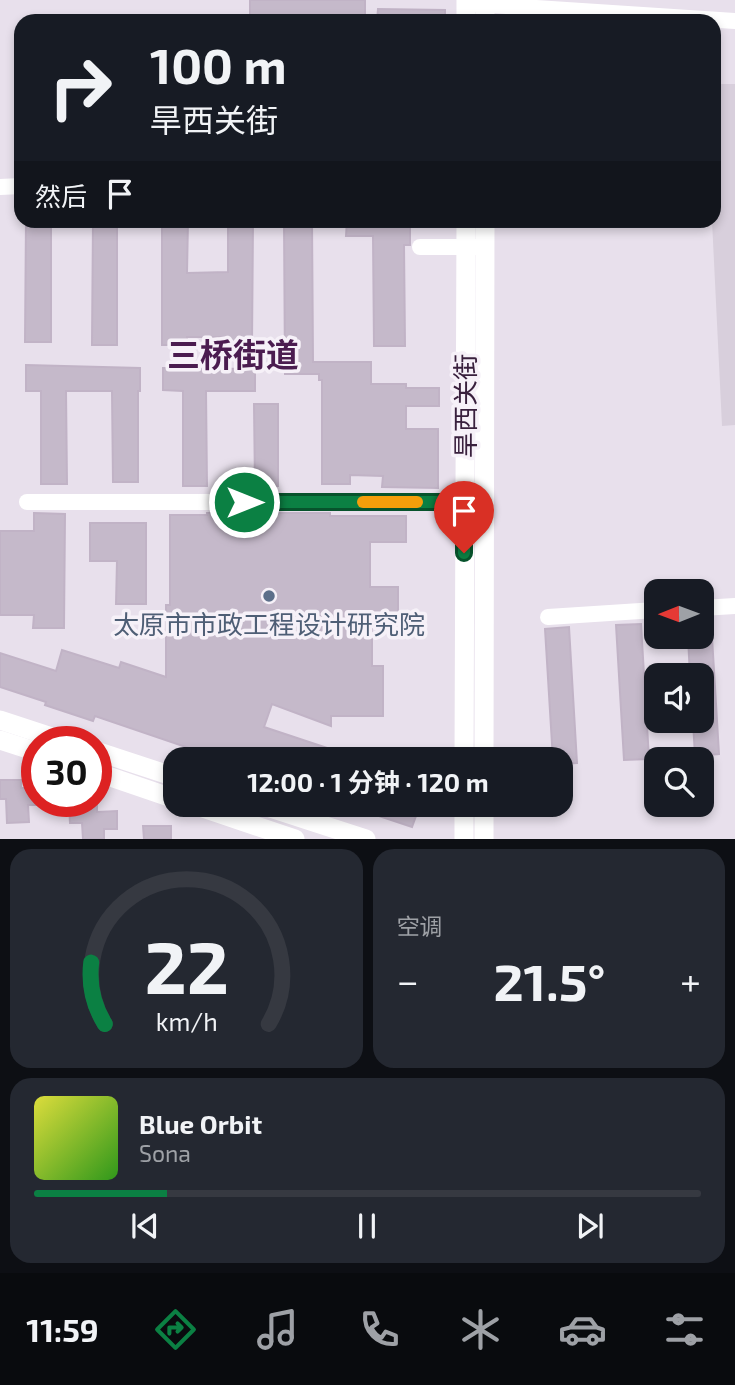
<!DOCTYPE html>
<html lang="zh">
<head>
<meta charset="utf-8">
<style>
	:root { --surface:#171b24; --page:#242831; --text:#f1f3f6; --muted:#9ea1a6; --line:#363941; --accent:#0b8043 }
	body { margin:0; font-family:"Exo 2","Noto Sans SC",sans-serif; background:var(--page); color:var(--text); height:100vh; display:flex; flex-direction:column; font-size:26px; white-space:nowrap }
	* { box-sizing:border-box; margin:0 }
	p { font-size:23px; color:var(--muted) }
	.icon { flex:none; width:38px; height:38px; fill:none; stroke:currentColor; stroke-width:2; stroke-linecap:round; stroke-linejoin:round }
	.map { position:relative; height:839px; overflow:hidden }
	.panel { display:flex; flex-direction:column; gap:10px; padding:10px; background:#0d0f14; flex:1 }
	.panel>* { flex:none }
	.top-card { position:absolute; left:14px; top:14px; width:707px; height:214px; border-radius:21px; box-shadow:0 4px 10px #0003; background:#171b24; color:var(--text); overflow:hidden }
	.needle { width:46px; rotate:269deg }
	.buttons { position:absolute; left:644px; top:579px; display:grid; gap:14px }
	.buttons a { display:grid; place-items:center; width:70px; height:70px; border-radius:14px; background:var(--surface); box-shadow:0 4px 10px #0003; font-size:35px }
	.speed { position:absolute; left:21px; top:726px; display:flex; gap:14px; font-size:35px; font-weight:700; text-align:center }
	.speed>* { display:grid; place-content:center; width:91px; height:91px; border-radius:50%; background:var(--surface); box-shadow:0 4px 10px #0003; line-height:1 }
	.speed .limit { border:10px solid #d22; background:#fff; color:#111 }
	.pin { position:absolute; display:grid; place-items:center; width:60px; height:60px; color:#fff; margin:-72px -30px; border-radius:50% 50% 50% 0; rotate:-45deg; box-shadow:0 0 7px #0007 }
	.pin .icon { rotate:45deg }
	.me { position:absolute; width:77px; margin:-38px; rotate:90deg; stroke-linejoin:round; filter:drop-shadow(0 0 5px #0008) }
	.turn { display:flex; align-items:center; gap:24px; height:147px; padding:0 21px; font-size:32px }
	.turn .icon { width:91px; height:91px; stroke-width:2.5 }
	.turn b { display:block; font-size:49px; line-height:60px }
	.then { display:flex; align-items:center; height:66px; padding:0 21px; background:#0003; gap:14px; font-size:26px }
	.big { font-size:52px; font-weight:700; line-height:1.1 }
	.panel .tile { flex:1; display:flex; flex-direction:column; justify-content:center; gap:10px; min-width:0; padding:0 24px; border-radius:21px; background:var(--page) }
	.panel .dial { align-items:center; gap:0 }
	.dial svg { height:182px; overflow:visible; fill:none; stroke:var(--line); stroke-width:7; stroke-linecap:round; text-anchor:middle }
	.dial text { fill:var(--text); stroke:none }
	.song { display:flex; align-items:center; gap:21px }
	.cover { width:84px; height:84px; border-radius:10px; background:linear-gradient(135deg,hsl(60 70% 55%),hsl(110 70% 35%)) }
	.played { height:7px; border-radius:4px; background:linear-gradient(90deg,var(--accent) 20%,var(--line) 20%) }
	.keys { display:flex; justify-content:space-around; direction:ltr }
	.heat { display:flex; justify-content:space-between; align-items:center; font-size:38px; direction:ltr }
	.panel .tiles { flex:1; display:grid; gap:10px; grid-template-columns:1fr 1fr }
	.tile:last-child { grid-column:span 2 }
	.trip { position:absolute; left:163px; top:747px; width:410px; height:70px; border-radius:21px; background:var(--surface); box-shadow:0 4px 10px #0003; font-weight:700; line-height:70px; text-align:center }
	.menu { display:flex; height:112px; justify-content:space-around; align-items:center; background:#090b0e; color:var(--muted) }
	.menu .icon { width:49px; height:49px }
	.menu .current { color:var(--accent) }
	.menu b { font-size:32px; color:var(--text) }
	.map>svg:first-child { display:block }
	.built { fill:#d8cfdc }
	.building { fill:#c5b9ca; stroke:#c1b3c6; stroke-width:2 }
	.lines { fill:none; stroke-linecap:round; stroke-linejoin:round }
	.minor { stroke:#fff; stroke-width:16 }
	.secondary { stroke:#fff; stroke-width:19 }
	.route-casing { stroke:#07532c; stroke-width:18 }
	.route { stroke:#0b8043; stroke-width:12 }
	.slow { stroke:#f59e0b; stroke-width:12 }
	.service-dot { fill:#5c6f8a; stroke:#f6f1f8; stroke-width:2.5 }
	.labels { text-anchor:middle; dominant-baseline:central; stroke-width:7; stroke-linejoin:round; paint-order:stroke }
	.street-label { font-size:26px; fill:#39203d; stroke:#f6f1f8 }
	.service-label { font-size:26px; fill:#4e5e75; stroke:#f6f1f8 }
	.district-label { font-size:33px; font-weight:bold; fill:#4b1c50; stroke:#f6f1f8 }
</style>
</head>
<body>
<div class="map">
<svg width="735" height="839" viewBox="0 0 735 839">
	<rect width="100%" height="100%" fill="#e8e0ec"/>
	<!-- built -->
	<polygon class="built" points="714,84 735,84 735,425 722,426 712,221"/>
	<!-- building -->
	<g class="building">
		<polygon points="250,0 365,0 365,15 250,17"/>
		<polygon points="378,9 445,10 445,21 377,21"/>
		<polygon points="26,220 51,220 51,342 25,342"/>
		<polygon points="93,220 117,220 117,345 92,345"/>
		<polygon points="162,220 188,220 187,273 228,272 228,220 253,220 252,345 228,345 228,337 187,337 187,345 162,345"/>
		<polygon points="284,220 312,220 313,362 371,362 371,384 406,384 406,388 439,388 439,406 406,406 406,429 438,429 438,488 382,487 383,476 350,475 350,484 322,484 322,380 319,380 319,374 285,374"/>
		<polygon points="347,220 397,220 397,224 410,224 410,245 404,245 405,346 374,346 373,236 346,236"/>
		<polygon points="26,365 140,368 140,391 138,391 138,482 113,482 112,391 66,391 67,484 41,484 41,391 26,391"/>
		<polygon points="163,368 255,369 255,391 206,391 207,486 183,486 183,391 163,390"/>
		<polygon points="254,404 278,404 278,486 255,486"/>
		<polygon points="34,513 65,514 64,628 33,628 34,615 0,615 0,531 34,531"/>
		<polygon points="207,513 330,513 330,516 406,516 406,542 370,542 370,587 398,587 398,622 372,622 372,666 383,666 383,716 331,716 331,726 272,704 264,727 354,757 353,760 224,760 95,716 93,721 45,705 46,702 0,687 0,653 56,671 62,650 119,668 121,662 166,677 166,605 170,605 170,515 207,515"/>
		<polygon points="90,523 146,523 146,604 116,604 117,561 90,561"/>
		<polygon points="641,624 649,759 624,760 616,625"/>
		<polygon points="569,627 577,763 560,764 560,760 553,760 545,629"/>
		<polygon points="688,637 712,637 719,754 695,756 693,721 702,721 702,676 690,676"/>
		<polygon points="0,780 21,780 21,788 37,788 37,805 28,805 29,822 7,823 6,799 0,799"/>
		<polygon points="97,803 97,812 117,811 117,829 104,829 104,839 83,839 82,823 70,823 69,804"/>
		<polygon points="352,805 420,805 412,827 352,807"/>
		<polygon points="143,826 171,826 171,839 144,839"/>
	</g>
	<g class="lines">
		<!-- minor -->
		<g class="minor">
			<polyline points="475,4 735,21"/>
			<polyline points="0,187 21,186"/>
			<polyline points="420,247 477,247"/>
			<polyline points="27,502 464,502"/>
			<polyline points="702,608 735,606"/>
			<polyline points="548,617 656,610"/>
		</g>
		<!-- secondary -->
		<g class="secondary">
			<polyline points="466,0 466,21"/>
			<polyline points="485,21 485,0"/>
			<polyline points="0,720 67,742"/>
			<polyline points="0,740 37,752"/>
			<polyline points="96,751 175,777"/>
			<polyline points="464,760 466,220"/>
			<polyline points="484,760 485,220"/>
			<polyline points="96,772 175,799"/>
			<polyline points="194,805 295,839"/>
			<polyline points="261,805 366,839"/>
			<polyline points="464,805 464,839"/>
			<polyline points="484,839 484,805"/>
		</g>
	</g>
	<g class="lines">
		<!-- route casing -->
		<g class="route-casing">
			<polyline id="route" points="244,502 464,502 464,553"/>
		</g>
		<!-- route -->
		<use href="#route" class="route"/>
		<!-- slow -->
		<polyline class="slow" points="363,502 417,502"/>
	</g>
	<!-- markers -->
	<circle class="service-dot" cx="269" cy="596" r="7"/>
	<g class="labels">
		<!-- street labels -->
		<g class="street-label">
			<text transform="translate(464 406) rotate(-90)">旱西关街</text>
		</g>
		<!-- service labels -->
		<g class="service-label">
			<text x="269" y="623">太原市市政工程设计研究院</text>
		</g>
		<!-- district labels -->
		<g class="district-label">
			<text x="233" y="354">三桥街道</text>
		</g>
	</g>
</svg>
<div class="buttons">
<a><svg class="needle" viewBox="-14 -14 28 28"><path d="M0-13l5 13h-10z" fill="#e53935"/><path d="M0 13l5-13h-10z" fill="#9ea1a6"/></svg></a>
<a><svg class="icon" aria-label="sound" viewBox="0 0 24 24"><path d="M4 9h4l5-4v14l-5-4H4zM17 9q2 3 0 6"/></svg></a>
<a><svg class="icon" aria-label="search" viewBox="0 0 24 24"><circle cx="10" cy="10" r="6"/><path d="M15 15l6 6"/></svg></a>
</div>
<div class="speed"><div class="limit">30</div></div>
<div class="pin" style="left:464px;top:553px;background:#d93025"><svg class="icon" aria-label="arrive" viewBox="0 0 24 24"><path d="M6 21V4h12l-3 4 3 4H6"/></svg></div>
<svg class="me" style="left:244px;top:502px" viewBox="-20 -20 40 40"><circle r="17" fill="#0b8043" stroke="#fff" stroke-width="3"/><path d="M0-11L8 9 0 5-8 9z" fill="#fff"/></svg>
<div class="trip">12:00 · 1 分钟 · 120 m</div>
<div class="top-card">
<div class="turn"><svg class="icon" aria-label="right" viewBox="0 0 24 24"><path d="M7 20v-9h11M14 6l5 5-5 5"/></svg><div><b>100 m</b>旱西关街</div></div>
<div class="then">然后<svg class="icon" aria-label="arrive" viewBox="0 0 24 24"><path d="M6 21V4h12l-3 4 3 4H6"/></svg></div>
</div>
</div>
<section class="panel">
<div class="tiles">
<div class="tile dial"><svg viewBox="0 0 100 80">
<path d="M14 69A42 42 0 1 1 86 69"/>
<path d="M14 69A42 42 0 0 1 8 42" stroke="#0b8043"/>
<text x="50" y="56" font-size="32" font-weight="700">22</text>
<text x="50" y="72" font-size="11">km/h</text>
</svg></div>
<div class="tile"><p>空调</p>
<div class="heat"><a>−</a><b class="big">21.5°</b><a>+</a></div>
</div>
<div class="tile">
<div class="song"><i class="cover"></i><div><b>Blue Orbit</b><p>Sona</p></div></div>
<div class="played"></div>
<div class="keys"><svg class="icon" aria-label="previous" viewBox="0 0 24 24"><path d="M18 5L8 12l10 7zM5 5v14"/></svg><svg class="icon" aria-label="pause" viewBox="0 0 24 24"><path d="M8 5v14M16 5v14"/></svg><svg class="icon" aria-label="next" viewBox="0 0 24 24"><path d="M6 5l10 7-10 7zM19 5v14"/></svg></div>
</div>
</div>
</section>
<nav class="menu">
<b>11:59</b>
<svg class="icon current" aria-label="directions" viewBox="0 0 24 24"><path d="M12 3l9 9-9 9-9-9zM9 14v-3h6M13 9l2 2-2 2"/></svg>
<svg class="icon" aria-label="music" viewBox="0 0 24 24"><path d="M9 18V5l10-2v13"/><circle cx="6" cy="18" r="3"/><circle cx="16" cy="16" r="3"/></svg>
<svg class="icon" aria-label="phone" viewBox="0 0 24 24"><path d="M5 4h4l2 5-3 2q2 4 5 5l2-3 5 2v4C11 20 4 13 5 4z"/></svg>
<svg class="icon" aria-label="climate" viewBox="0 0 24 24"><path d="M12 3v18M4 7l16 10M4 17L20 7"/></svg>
<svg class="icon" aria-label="car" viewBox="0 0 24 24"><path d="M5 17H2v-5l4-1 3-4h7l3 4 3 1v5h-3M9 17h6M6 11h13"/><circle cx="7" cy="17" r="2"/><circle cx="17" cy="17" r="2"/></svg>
<svg class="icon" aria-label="filters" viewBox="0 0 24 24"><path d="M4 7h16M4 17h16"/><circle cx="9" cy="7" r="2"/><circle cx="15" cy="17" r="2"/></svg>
</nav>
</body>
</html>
